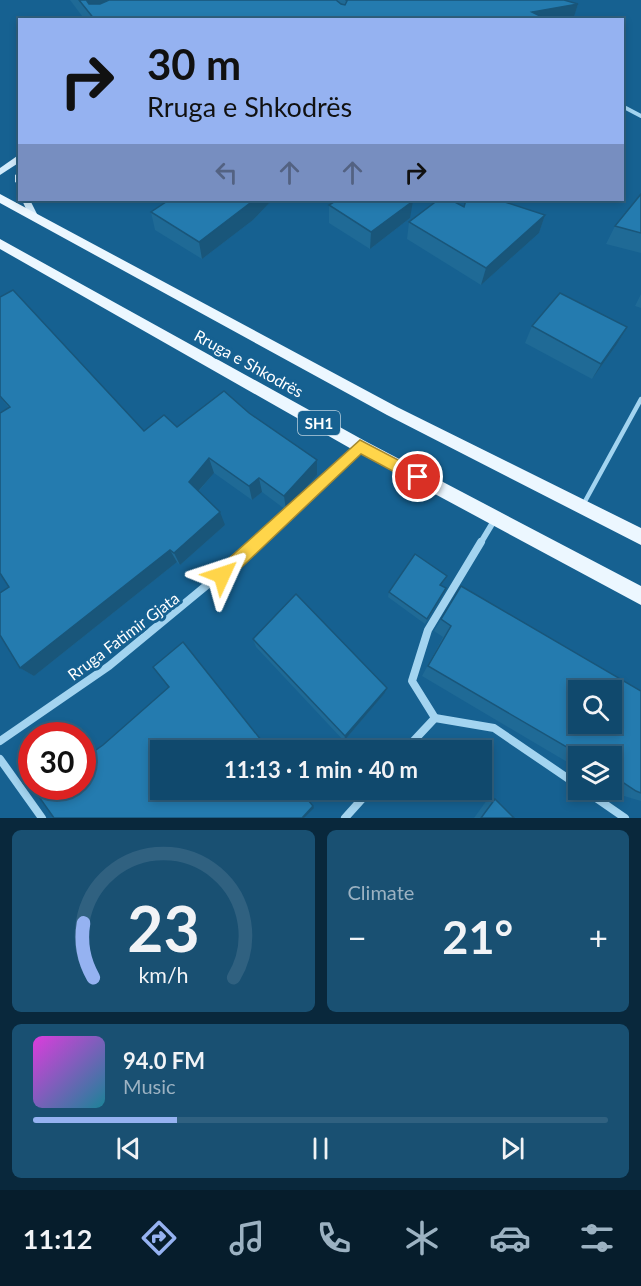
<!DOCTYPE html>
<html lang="en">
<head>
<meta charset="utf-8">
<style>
	:root { --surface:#10496d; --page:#195072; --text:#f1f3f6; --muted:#9cb2c2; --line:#306180; --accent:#95b2f1 }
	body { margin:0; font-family:Lato,sans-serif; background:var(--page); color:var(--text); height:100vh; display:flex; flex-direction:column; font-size:22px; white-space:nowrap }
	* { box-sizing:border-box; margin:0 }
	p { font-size:20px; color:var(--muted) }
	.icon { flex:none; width:33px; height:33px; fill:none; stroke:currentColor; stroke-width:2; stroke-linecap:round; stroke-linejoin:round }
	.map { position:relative; height:818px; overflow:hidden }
	.sheet { display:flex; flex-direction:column; gap:12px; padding:12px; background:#09283c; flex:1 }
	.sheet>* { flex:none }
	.hud { position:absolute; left:18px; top:18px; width:606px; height:183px; border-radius:0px; box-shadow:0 3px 9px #0003,0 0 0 2px var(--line); background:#95b2f1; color:#111; overflow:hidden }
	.buttons { position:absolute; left:568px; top:680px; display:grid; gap:12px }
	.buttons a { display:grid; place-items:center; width:54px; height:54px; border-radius:0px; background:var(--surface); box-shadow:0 3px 9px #0003,0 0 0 2px var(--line); font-size:30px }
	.speed { position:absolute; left:18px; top:722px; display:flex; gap:12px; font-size:30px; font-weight:700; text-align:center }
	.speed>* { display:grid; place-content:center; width:78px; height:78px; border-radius:50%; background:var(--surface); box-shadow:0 3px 9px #0003,0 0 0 2px var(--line); line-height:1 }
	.speed .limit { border:9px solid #d22; background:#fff; color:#111 }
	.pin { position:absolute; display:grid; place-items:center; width:51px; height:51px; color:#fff; margin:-26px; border:3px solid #fff; border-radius:50%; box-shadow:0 2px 6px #0007 }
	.me { position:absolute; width:66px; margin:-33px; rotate:48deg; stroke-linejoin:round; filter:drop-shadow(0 0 4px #0008) }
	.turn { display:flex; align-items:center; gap:21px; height:126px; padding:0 30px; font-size:27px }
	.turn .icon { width:78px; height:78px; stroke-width:2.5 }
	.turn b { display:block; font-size:42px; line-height:51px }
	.lanes { display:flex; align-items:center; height:57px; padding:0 30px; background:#0003; justify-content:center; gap:30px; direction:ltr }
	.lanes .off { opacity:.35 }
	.big { font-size:45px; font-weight:700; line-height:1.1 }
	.sheet .widget { flex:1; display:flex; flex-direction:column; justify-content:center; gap:9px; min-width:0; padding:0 21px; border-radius:9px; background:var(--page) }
	.sheet .dial { align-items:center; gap:0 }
	.dial svg { height:156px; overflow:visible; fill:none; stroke:var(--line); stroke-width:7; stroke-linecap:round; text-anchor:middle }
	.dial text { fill:var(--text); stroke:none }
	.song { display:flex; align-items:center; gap:18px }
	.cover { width:72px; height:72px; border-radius:9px; background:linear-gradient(135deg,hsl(300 70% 55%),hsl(190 70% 35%)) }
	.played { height:6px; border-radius:3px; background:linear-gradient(90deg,var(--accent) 25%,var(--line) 25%) }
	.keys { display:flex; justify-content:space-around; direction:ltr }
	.heat { display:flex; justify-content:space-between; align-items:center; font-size:33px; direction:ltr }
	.sheet .tiles { flex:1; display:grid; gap:12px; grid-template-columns:1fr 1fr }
	.widget:last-child { grid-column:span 2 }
	.trip { position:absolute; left:150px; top:740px; width:342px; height:60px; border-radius:0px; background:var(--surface); box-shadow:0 3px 9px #0003,0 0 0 2px var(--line); font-weight:700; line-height:60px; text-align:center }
	.tabs { display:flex; height:96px; justify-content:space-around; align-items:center; background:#061d2c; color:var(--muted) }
	.tabs .icon { width:42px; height:42px }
	.tabs .selected { color:var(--accent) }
	.tabs b { font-size:27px; color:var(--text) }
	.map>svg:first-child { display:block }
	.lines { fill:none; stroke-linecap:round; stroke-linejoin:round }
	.lane { stroke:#a3d4f0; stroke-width:4.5 }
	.street-far2 { stroke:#a3d4f0; stroke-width:4 }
	.street-far1 { stroke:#a3d4f0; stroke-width:6 }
	.street { stroke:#a3d4f0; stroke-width:8 }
	.secondary { fill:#d1ebfb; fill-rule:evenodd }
	.primary { fill:#ecf7ff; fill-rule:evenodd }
	.wall { fill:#1f6a96 }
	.shaded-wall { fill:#19567a }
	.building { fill:#247baf; stroke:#19567a; stroke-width:1.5; fill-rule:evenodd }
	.route { fill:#ffd54a; stroke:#a68a30; stroke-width:1.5 }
	.labels { text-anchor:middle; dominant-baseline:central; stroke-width:6; stroke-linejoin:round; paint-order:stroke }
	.shield { fill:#166191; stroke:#b9d0de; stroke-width:1.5 }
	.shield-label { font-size:15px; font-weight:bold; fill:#fff }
	.street-label { font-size:16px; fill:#fff; stroke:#166191 }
</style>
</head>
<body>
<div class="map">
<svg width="641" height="818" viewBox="0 0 641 818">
	<rect width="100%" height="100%" fill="#166191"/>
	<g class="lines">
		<!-- lane -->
		<polyline class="lane" points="583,505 641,399"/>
		<!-- street-far2 -->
		<polyline class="street-far2" points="622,106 641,116"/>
		<!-- street-far1 -->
		<g class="street-far1">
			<polyline points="257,544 360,447"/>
			<polyline points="480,544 495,519"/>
		</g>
		<!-- street -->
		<g class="street">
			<polyline points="435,718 494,728 579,786"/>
			<polyline points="0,741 109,666 259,542"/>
			<polyline points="405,750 435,718 412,681 428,630 481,542"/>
			<polyline points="0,759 42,818"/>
			<polyline points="583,789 625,818"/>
			<polyline points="345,818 371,789"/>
		</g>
		<!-- secondary -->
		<g class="secondary">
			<polygon points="20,154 20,162 0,175 0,168"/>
			<polygon points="20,172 20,185 15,182 15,175"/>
			<polygon points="22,200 30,200 38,216 36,218 30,218"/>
		</g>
		<!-- primary -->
		<g class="primary">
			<polygon points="0,194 397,407 641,528 641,545 387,415 0,203"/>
			<polygon points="0,239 365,441 641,586 641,605 355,451 0,249"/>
		</g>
	</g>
	<!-- wall -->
	<g class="wall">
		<polygon points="70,0 564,0 578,4 573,20 85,20"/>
		<polygon points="641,194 641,253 606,244 615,226"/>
		<polygon points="160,200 272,200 253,220 202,259 155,230 151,212 165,202"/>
		<polygon points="329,205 410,218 370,249 329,223"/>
		<polygon points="545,215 539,233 481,285 407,239 409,222"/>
		<polygon points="641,294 641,308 635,306"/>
		<polygon points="0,297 144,431 177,427 317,475 286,510 262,492 252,500 214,473 199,491 225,525 180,565 177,562 34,676 20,668 9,587 9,408 0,397"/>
		<polygon points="532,326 627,327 617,344 592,379 525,343"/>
		<polygon points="444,581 441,585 443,594 425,624 388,597 389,592"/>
		<polygon points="461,586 641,691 641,801 617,794 609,789 612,789 612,756 579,756 579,769 422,676 443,637 434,631"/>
		<polygon points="253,639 384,694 344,741 256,647"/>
		<polygon points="495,799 514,818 474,818 487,800"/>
	</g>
	<!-- shaded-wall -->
	<g class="shaded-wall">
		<polygon points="88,0 137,0 94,18 87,1"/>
		<polygon points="578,4 573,20 531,20 532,12"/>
		<polygon points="254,200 272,200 253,220 202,259 199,242"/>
		<polygon points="413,201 410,218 370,249 371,232"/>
		<polygon points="545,215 539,233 481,285 486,268"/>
		<polygon points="627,327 617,344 592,379 601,364"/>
		<polygon points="209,458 214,473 194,496 189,482"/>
		<polygon points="317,460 317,475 286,510 284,496"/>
		<polygon points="259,478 262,492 252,500 249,486"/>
		<polygon points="220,512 225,525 180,565 174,553"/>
		<polygon points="170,550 177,562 34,676 20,668"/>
		<polygon points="387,688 384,694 344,741 345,736"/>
		<polygon points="313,806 314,808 304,818 302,818"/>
	</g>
	<!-- building -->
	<g class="building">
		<polygon points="79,0 88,0 87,1 89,4 100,4 109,0 336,0 341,4 345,5 347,1 346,0 564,0 578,4 532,12 548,20 95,20"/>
		<polygon points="641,194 641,233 615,226"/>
		<polygon points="169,200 254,200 199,242 151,212"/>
		<polygon points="337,200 411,200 413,201 371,232 329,205"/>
		<polygon points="438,200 451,200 464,207 466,200 499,200 545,215 486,268 409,222"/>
		<polygon points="13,290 144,431 164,415 177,427 224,391 249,413 317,460 284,496 259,478 249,486 209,458 189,482 220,512 174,553 170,550 20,668 0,635 0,593 9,587 0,573 0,413 10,407 0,396 0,297"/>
		<polygon points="560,293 627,327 601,364 532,326"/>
		<polygon points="415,554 447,576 440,585 446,588 427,619 389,592"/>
		<path d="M461,586L641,691V793L636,791L612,775V756H582L428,666L451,626L441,619ZM579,690H612V723H579Z"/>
		<polygon points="296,594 387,688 345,736 253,639"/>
		<polygon points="183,642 269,750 160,750 160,789 299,789 313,806 302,818 54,818 37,794 48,786 82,786 82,760 103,745 169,687 153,667"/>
		<polygon points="495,799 514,818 481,818"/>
	</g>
	<!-- route -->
	<polygon class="route" points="360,440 423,473 425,477 423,482 413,482 361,454 227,581 222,583 216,581 214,575 216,570"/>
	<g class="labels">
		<!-- shield labels -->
		<rect class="shield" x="298" y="411" width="42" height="24" rx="4.5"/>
		<g class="shield-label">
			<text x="319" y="423">SH1</text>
		</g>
		<!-- street labels -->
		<g class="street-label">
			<text transform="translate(249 363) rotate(29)">Rruga e Shkodrës</text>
			<text transform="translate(123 636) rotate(-37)">Rruga Fatimir Gjata</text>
		</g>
	</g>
</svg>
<div class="buttons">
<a><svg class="icon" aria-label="search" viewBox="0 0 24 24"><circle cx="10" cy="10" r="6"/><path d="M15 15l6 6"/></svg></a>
<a><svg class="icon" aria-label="layers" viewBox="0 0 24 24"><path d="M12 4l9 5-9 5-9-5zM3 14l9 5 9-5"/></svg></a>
</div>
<div class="speed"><div class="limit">30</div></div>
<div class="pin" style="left:418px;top:477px;background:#d93025"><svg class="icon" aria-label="arrive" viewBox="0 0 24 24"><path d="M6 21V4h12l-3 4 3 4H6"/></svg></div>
<svg class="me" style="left:222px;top:575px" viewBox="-20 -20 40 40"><path d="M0-17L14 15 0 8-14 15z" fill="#ffd54a" stroke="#fff" stroke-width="4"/></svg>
<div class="trip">11:13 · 1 min · 40 m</div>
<div class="hud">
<div class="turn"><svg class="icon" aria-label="right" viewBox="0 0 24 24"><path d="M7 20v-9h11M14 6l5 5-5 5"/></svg><div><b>30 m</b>Rruga e Shkodrës</div></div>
<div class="lanes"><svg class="icon off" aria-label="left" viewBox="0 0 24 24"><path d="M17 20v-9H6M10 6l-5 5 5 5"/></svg><svg class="icon off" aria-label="ahead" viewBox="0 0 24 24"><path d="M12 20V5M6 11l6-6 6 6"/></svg><svg class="icon off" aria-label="ahead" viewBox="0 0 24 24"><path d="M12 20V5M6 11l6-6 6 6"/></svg><svg class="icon" aria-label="right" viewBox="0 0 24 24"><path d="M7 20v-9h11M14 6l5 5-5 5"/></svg></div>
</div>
</div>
<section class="sheet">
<div class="tiles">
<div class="widget dial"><svg viewBox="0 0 100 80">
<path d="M14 69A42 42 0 1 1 86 69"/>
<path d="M14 69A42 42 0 0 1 9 41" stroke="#95b2f1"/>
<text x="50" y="56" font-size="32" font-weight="700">23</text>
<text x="50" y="72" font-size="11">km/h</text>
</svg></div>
<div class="widget"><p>Climate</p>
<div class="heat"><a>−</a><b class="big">21°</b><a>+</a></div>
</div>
<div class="widget">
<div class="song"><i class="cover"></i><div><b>94.0 FM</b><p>Music</p></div></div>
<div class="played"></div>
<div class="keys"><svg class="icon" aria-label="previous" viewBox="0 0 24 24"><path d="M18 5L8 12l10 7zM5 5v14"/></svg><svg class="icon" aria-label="pause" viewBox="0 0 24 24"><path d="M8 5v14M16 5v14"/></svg><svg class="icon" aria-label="next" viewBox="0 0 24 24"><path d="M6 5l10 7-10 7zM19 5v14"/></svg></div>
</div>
</div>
</section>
<nav class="tabs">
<b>11:12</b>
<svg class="icon selected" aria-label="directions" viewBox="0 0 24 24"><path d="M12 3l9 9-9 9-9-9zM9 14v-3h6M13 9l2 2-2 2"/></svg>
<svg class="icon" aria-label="music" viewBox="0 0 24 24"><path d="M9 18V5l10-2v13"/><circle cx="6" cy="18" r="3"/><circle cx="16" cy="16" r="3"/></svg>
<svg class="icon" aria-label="phone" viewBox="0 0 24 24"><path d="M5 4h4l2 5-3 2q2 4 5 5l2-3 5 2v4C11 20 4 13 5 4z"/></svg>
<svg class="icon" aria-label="climate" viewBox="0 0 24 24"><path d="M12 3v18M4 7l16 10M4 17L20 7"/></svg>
<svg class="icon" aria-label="car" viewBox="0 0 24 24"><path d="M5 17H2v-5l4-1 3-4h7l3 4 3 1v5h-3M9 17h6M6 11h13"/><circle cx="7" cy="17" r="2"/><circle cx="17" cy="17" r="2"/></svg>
<svg class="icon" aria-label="filters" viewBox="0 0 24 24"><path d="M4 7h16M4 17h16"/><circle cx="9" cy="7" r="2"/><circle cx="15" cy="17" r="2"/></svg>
</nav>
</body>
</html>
